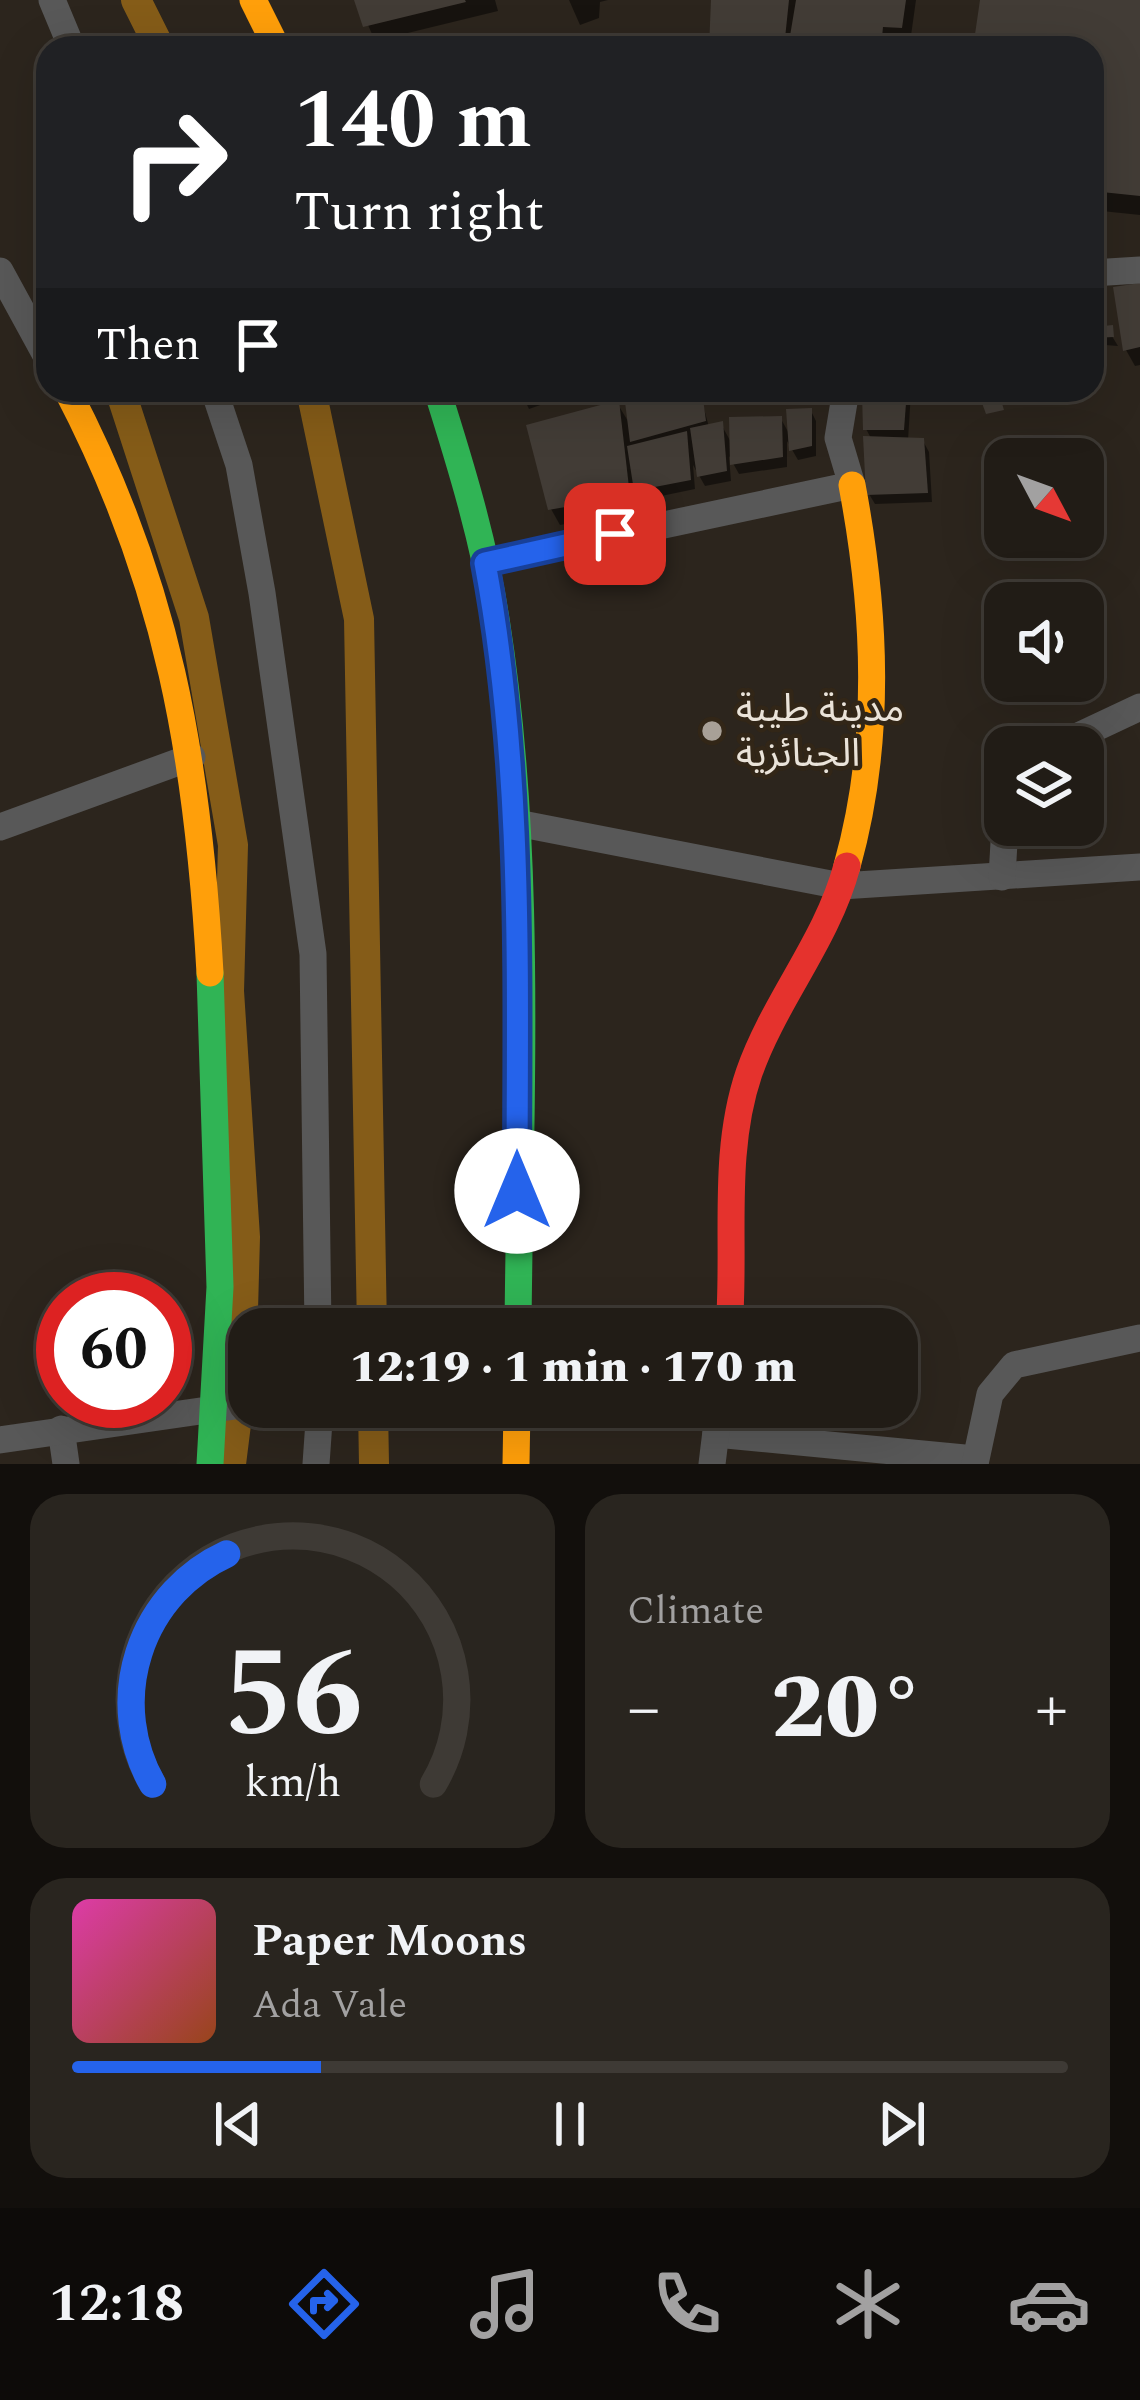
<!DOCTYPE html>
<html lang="en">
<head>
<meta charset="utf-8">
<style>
	:root { --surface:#211c16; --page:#29251f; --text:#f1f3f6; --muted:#a2a1a1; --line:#3e3a35; --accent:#2563eb }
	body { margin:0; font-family:Spectral,"Noto Sans Arabic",serif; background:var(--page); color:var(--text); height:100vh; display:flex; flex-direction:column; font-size:45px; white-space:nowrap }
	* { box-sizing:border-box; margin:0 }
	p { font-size:39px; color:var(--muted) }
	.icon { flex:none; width:66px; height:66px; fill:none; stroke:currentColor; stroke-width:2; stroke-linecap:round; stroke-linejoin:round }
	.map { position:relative; height:1464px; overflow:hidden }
	.sheet { display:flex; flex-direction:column; gap:30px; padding:30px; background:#120f0c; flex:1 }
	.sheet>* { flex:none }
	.hud { position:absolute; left:36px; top:36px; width:1068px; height:366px; border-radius:36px; box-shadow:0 12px 48px #0002,0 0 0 3px var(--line); background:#202124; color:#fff; overflow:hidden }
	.needle { width:78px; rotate:131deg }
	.fabs { position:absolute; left:984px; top:438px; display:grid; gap:24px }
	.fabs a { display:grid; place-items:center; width:120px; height:120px; border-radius:24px; background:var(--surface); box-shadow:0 12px 48px #0002,0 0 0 3px var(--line); font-size:60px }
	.speed { position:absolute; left:36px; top:1272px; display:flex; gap:24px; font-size:60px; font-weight:700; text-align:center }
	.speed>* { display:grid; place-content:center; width:156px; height:156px; border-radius:50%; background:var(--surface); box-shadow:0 12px 48px #0002,0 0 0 3px var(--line); line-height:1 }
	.speed .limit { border:18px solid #d22; background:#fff; color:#111 }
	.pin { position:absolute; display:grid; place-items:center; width:102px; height:102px; color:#fff; margin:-51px; border-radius:24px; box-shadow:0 6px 18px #0006 }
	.me { position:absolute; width:132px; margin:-66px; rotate:0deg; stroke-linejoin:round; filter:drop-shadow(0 0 9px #0008) }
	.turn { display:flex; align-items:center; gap:42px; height:252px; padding:0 60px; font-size:54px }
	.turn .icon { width:156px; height:156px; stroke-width:2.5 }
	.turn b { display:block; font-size:84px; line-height:102px }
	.then { display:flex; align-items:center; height:114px; padding:0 60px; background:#0003; gap:24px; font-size:45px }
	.big { font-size:90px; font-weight:800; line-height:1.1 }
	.sheet .widget { flex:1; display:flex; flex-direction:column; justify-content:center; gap:18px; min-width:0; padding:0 42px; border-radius:36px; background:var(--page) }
	.sheet .dial { align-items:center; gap:0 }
	.dial svg { height:312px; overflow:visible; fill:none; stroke:var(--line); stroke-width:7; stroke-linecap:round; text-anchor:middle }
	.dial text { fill:var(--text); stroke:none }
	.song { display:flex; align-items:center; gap:36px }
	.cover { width:144px; height:144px; border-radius:18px; background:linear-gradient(135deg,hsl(320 70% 55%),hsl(20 70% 35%)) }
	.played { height:12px; border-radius:6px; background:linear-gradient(90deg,var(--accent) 25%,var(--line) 25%) }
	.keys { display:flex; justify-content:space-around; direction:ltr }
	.heat { display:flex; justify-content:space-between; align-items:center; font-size:66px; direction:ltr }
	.sheet .tiles { flex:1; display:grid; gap:30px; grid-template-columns:1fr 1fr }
	.widget:last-child { grid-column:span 2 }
	.trip { position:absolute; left:228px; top:1308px; width:690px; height:120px; border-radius:36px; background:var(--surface); box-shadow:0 12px 48px #0002,0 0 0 3px var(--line); font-weight:800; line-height:120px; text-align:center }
	.menu { display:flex; height:192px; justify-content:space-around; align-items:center; background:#0d0b09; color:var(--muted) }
	.menu .icon { width:84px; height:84px }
	.menu .current { color:var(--accent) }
	.menu b { font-size:54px; color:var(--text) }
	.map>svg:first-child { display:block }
	.shadow { fill:#0007 }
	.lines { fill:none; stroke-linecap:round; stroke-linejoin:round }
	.canal { stroke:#855c18; stroke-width:30 }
	.building { fill:#423c36 }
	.street { stroke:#585858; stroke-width:27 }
	.fast { stroke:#30b455; stroke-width:27 }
	.slow { stroke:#ff9f0a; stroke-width:27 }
	.jam { stroke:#e5322d; stroke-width:27 }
	.route-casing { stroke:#184099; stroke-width:30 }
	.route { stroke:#2563eb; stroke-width:21 }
	.poi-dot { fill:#a8a097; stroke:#322617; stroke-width:4.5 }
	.labels { text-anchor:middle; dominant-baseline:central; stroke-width:9; stroke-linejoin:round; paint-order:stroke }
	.poi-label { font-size:39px; fill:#eae3d9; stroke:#322617; text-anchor:start }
</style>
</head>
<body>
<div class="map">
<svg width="1140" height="1464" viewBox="0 0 1140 1464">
	<rect width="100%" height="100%" fill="#2c251d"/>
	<!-- shadow -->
	<g class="shadow">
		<polygon points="357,0 495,0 498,11 375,41"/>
		<polygon points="569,0 608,0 600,2 599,18 580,25"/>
		<polygon points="714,0 916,0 910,43 887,41 886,48 712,48"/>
		<polygon points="983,0 1140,0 1140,215 1092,210 1092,48 976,48"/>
		<polygon points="1140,286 1140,365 1135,366 1126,350 1116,289"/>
		<polygon points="1100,297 1107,328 1118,346 1092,344 1092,298"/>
		<polygon points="520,390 568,390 569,395 529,409"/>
		<polygon points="864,390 917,390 911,392 908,441 923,441 929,452 932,502 875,504 869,494 872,440 866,429"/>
		<polygon points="930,390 957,390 958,395 937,403"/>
		<polygon points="700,394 709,427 721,424 732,444 781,419 791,437 811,411 816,421 816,456 798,460 787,441 787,467 739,474 729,456 731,481 705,486 693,465 695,489 642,500 634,486 638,511 560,525 551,509 617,403 631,426"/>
	</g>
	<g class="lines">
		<!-- canal -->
		<g class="canal">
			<polyline points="136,0 160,48"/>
			<polyline points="120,390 194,618 233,845 229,991 245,1237 241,1384 231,1464"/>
			<polyline points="311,390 359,619 372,1329"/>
			<polyline points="373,1407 374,1464"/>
		</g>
	</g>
	<!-- building -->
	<g class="building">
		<polygon points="354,0 465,0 466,2 363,27"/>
		<polygon points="711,0 789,0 784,48 709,48"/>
		<polygon points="796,0 906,0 902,28 883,27 881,48 788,48"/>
		<polygon points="980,0 1140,0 1140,196 1092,191 1092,48 973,48"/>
		<polygon points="1140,283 1140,347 1123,351 1113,287"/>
		<polygon points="1102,294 1103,326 1113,325 1114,337 1092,338 1092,295"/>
		<polygon points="881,390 907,390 904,430 863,430 862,394"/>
		<polygon points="989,390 998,390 1004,410 986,414 978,392"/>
		<polygon points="702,391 706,421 630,442 625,402"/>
		<polygon points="619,400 630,496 548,510 526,425"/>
		<polygon points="812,408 812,446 789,451 786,409"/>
		<polygon points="782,416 783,457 730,465 729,417"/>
		<polygon points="723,421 727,471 697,477 690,428"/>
		<polygon points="687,431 691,480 634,491 627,446"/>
		<polygon points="863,436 924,438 928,493 866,495"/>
	</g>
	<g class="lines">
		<!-- street -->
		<g class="street">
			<polyline points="52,0 72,48"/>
			<polyline points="0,271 48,359"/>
			<polyline points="1092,273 1140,270"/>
			<polyline points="214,390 239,465 262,593 313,954 318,1329"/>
			<polyline points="485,563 852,485 838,438 846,390"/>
			<polyline points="1055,747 1140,707"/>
			<polyline points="517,823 841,886 1140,867"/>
			<polyline points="0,827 192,757"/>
			<polyline points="1002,877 1005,825"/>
			<polyline points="61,1429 66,1464"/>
			<polyline points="716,1434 975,1459"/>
			<polyline points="0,1440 249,1404"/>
			<polyline points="316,1464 320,1407"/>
			<polyline points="712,1464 719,1407"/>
			<polyline points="975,1464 990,1394 1014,1365 1140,1338"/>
		</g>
		<!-- fast -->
		<g class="fast">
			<path d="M437,390C461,466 484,541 496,619C533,853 520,1093 518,1329"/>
			<polyline points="210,1464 220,1287 210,973"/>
		</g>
		<!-- slow -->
		<g class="slow">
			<polyline points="253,0 277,48"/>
			<path d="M67,390C168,583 198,757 210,973"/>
			<path d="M847,866C882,741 876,612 852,485"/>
			<polyline points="516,1464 517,1407"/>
		</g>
		<!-- jam -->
		<path class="jam" d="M729,1329C736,1245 721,1155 749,1073C774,1001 827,941 847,866"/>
	</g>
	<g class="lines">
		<!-- route casing -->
		<g class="route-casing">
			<path id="route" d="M517,1191C517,980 524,771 485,563L615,534"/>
		</g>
		<!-- route -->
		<use href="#route" class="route"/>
	</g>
	<!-- markers -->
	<circle class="poi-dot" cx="712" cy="731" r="12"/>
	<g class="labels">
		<!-- poi labels -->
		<g class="poi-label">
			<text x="736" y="709">مدينة طيبة<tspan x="736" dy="45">الجنائزية</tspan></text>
		</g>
	</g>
</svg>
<div class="fabs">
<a><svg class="needle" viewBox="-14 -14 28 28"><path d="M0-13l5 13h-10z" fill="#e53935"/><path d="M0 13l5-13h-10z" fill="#a2a1a1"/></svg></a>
<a><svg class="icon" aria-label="sound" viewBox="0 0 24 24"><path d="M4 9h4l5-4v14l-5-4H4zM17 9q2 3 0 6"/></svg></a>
<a><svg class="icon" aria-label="layers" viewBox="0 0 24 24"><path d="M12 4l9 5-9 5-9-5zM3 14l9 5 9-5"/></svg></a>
</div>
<div class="speed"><div class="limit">60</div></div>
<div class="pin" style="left:615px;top:534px;background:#d93025"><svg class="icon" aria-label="arrive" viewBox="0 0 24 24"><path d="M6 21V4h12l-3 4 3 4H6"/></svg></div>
<svg class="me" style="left:517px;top:1191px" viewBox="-20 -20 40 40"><circle r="19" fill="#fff"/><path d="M0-13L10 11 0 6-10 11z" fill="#2563eb"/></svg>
<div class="trip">12:19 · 1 min · 170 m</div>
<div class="hud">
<div class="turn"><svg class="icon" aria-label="right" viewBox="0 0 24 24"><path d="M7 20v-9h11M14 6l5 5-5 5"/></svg><div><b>140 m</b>Turn right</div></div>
<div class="then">Then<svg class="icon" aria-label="arrive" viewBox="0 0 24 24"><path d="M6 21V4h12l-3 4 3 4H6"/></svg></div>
</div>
</div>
<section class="sheet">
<div class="tiles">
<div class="widget dial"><svg viewBox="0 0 100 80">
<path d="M14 69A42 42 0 1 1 86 69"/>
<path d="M14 69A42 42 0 0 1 33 10" stroke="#2563eb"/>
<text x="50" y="56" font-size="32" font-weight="700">56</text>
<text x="50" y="72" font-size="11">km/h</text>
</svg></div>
<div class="widget"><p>Climate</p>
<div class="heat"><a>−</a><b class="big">20°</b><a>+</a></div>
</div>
<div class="widget">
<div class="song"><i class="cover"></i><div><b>Paper Moons</b><p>Ada Vale</p></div></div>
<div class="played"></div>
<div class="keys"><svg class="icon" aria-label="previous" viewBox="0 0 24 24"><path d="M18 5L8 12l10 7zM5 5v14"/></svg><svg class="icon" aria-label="pause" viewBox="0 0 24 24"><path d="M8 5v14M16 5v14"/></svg><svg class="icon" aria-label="next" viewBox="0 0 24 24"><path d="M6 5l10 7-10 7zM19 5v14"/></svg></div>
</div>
</div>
</section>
<nav class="menu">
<b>12:18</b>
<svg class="icon current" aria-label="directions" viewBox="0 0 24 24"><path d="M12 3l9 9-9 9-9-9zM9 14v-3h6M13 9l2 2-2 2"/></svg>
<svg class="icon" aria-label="music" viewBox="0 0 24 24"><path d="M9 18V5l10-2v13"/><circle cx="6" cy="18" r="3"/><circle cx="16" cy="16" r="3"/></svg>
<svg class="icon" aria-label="phone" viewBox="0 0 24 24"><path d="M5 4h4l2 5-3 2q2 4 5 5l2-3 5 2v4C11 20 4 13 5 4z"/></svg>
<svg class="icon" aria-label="climate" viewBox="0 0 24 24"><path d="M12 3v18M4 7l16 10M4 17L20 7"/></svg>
<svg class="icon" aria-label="car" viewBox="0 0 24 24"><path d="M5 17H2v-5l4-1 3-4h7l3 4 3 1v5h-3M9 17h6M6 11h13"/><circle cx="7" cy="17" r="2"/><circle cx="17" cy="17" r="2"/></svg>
</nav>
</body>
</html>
